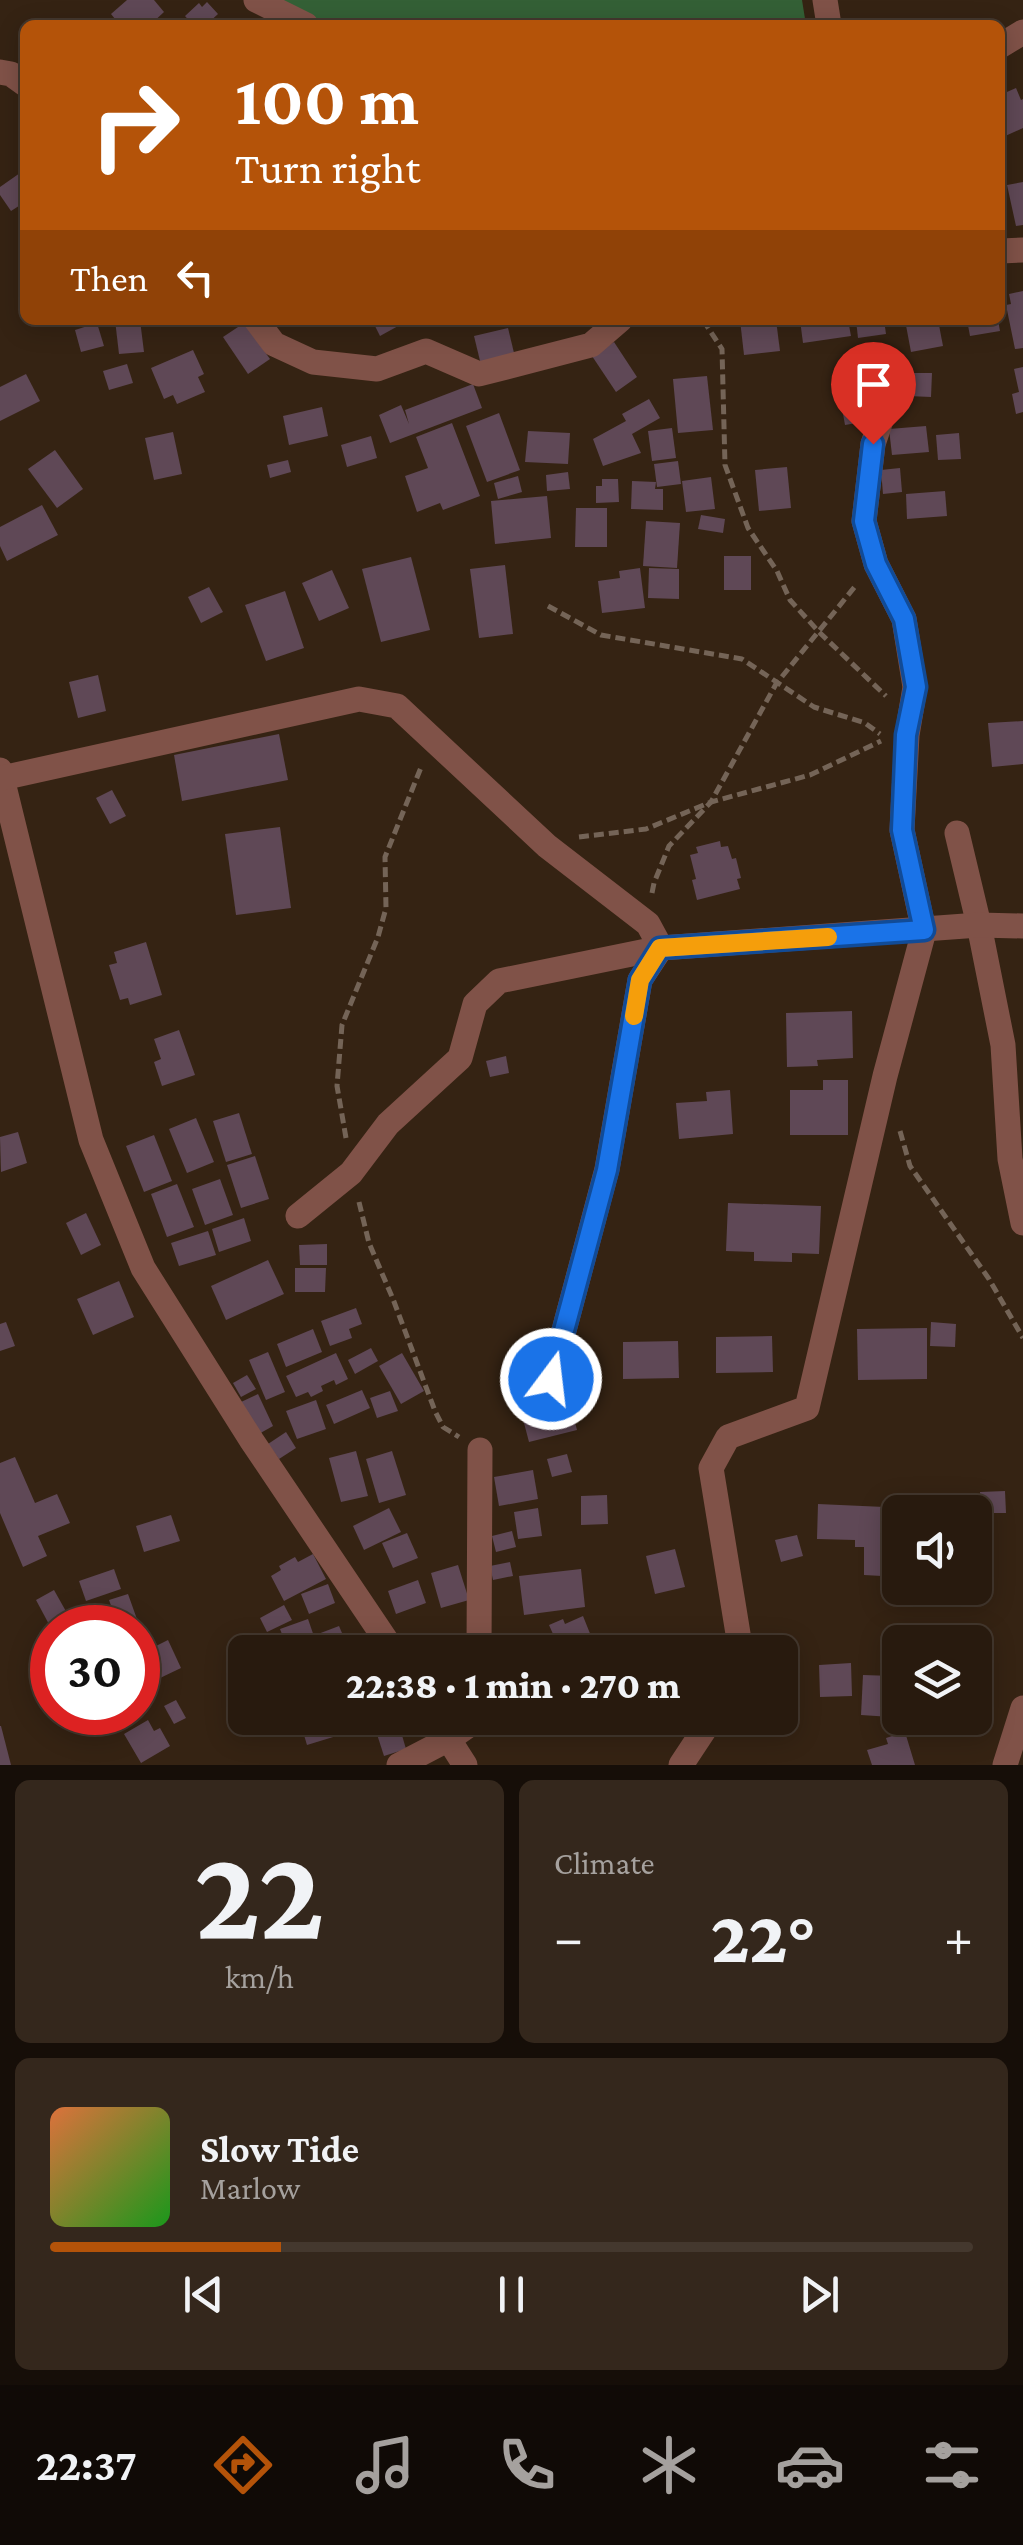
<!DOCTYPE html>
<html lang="en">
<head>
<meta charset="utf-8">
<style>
	:root { --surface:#281a0e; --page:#34271c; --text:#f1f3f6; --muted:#a5a19e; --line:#44382e; --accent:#b45309 }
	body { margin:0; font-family:"Crimson Pro",serif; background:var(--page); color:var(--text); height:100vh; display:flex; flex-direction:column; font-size:38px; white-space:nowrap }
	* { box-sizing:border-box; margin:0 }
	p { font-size:32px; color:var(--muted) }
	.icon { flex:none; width:55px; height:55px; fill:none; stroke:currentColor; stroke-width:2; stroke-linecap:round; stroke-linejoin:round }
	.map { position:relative; height:1765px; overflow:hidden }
	.panel { display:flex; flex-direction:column; gap:15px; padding:15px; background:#160e08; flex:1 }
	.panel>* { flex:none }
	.top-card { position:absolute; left:20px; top:20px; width:985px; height:305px; border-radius:15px; box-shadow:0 5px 25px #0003,0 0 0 2px var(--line); background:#b45309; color:#fff; overflow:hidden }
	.fabs { position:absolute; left:882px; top:1495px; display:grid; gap:20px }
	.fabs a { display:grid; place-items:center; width:110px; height:110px; border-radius:15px; background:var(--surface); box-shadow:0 5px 25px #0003,0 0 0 2px var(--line); font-size:50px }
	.speed { position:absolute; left:30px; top:1605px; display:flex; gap:20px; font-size:50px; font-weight:700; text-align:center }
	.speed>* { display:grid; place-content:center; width:130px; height:130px; border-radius:50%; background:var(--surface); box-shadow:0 5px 25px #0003,0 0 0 2px var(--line); line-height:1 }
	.speed .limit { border:15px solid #d22; background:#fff; color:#111 }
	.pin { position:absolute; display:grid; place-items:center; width:85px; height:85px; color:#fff; margin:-102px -42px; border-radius:50% 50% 50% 0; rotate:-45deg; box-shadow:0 0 10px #0007 }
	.pin .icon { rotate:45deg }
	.me { position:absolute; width:110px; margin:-55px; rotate:15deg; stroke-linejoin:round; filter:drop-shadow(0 0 8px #0008) }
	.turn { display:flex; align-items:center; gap:35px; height:210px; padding:0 50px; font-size:45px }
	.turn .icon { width:130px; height:130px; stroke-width:2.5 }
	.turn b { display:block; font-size:70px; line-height:85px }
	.then { display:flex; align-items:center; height:95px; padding:0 50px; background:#0003; gap:20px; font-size:38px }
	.big { font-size:75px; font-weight:800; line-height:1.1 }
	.panel .card { flex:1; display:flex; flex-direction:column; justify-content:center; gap:15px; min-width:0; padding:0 35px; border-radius:15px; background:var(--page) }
	.panel .dial { align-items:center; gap:0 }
	.dial b { font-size:130px; line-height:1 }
	.song { display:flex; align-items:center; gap:30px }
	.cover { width:120px; height:120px; border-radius:15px; background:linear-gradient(135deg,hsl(20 70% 55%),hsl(120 70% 35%)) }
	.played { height:10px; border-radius:5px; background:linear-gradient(90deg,var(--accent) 25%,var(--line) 25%) }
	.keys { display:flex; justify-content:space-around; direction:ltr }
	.heat { display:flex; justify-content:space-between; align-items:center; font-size:55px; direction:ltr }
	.panel .tiles { flex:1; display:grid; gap:15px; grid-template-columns:1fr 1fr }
	.card:last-child { grid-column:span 2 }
	.trip { position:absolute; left:228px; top:1635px; width:570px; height:100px; border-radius:15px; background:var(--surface); box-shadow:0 5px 25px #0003,0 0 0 2px var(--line); font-weight:800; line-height:100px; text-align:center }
	.menu { display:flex; height:160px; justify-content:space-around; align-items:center; background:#100a06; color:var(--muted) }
	.menu .icon { width:70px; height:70px }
	.menu .current { color:var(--accent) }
	.menu b { font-size:45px; color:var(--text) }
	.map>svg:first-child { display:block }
	.forest { fill:#346036 }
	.building { fill:#5f4856 }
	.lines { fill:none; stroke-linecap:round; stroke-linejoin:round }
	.path { stroke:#746457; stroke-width:5; stroke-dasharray:10 5; stroke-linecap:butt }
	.minor { stroke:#805248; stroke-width:25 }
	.route-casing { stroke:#114b97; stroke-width:25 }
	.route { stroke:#1a73e8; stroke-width:18 }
	.slow { stroke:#f59e0b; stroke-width:18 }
</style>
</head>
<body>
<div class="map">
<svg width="1023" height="1765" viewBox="0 0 1023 1765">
	<rect width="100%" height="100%" fill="#352313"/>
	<!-- forest -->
	<polygon class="forest" points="283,0 802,0 806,25 316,25"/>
	<!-- building -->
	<g class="building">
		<polygon points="127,0 154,0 164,12 150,25 120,25 111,14"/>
		<polygon points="207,2 218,14 206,25 193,25 185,16 199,3 202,7"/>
		<polygon points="1016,88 1021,100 1023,99 1023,128 1003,137 1000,131 1000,95"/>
		<polygon points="20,173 25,180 25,202 11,211 0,195 0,187"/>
		<polygon points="1023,182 1023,225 1016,226 1007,185"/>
		<polygon points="1023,291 1023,348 1015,349 1006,305 1011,304 1009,294"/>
		<polygon points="115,320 140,320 144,352 119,354"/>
		<polygon points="372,320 409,320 380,336"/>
		<polygon points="740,320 776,320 780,351 744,355"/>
		<polygon points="800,320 848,320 851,336 803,343"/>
		<polygon points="856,320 884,320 886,334 858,338"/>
		<polygon points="905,320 938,320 943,346 911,352"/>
		<polygon points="967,320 998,320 1000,331 970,336"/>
		<polygon points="97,323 104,346 81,352 75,330"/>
		<polygon points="244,323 270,359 248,374 223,337"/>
		<polygon points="508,328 515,357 481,365 474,336"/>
		<polygon points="614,342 637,377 616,392 592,356"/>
		<polygon points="193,350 204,374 198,377 205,392 177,404 173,395 164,399 151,368"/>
		<polygon points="127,364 133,383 109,390 103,371"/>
		<polygon points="1023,367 1023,412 1016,414 1012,394 1019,392 1014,369"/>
		<polygon points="872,368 876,390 869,392 874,420 845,425 836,374"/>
		<polygon points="909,373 932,373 931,397 908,396"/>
		<polygon points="26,374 40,401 0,421 0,387"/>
		<polygon points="707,376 713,430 678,433 673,379"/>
		<polygon points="473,384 482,408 390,443 379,415 401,405 409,424 405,410"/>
		<polygon points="649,399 660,418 632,434 641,453 603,466 593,439 626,421 622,414"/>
		<polygon points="322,407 328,436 289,445 283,416"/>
		<polygon points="499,413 520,470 487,482 466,426"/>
		<polygon points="452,423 480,496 443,510 440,503 417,512 405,476 428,468 416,437"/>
		<polygon points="926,426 929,452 892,455 889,429"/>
		<polygon points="672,428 676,458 652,461 648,431"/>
		<polygon points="528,431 570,433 568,464 525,462"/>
		<polygon points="173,432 182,474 154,480 145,438"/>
		<polygon points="959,433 961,459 938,460 936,435"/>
		<polygon points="371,436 377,458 347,467 341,445"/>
		<polygon points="55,450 83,489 57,508 28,469"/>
		<polygon points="288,460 291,472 270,478 267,465"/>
		<polygon points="678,461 681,484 657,487 654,464"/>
		<polygon points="787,467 791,508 759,511 755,470"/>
		<polygon points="900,468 902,492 883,494 881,470"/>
		<polygon points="568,472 570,489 547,491 546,475"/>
		<polygon points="518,476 522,492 498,499 494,483"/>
		<polygon points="711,477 715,509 686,512 682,481"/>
		<polygon points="602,479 618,479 619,502 596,503 596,486 602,486"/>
		<polygon points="632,481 656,482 655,489 663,489 663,510 631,509"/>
		<polygon points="945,491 947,516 907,519 906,494"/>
		<polygon points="547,496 551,538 495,544 491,501"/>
		<polygon points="42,505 58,535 7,561 0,546 0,527"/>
		<polygon points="576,508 607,508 607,547 575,547"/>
		<polygon points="701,515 725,519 723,533 698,529"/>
		<polygon points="646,521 680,523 677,568 643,566"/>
		<rect x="724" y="556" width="27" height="34"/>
		<polygon points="411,557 430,630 381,642 362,569"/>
		<polygon points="505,565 513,634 479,638 470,569"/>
		<polygon points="640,568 645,608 602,613 598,581 620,578 619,571"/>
		<polygon points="649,568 679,569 679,599 648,598"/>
		<polygon points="332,570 349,608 319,621 302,583"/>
		<polygon points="209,587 223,612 201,623 188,597"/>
		<polygon points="285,591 304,648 266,661 245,605"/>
		<polygon points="98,675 106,711 78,718 69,682"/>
		<polygon points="1023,721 1023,764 992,767 988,723"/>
		<polygon points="279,734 288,780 182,801 174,755"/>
		<polygon points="112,790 126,816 110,824 96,798"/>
		<polygon points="280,827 291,908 236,915 225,834"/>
		<polygon points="720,841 721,847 728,846 732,859 736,858 741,878 737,879 740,889 697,900 692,880 696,879 690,855 698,853 696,847"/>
		<polygon points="146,942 162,995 130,1005 128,998 120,1000 109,965 117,963 114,952"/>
		<polygon points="852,1011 853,1058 817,1060 818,1066 787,1067 786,1013"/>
		<polygon points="179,1030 195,1075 162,1086 154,1062 161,1059 154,1039"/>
		<polygon points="506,1056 509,1073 490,1077 486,1061"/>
		<polygon points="823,1080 848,1080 848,1135 790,1135 790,1090 823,1090"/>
		<polygon points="730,1090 733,1134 679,1139 676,1103 707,1101 706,1092"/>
		<polygon points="239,1113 252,1154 226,1162 213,1121"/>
		<polygon points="196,1118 214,1162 187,1173 169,1129"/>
		<polygon points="18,1132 27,1163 1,1172 0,1137"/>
		<polygon points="154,1135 172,1181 144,1192 126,1146"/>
		<polygon points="255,1156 269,1199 241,1208 227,1165"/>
		<polygon points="220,1179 233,1215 205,1225 192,1189"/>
		<polygon points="177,1184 194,1227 167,1237 151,1194"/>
		<polygon points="728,1203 821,1206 819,1254 792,1253 792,1262 754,1261 754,1252 726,1251"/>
		<polygon points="86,1213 101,1245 81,1255 66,1223"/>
		<polygon points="244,1218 251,1241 219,1252 212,1229"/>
		<polygon points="208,1231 216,1255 179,1266 171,1243"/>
		<polygon points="327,1244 327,1265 300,1265 299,1245"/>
		<polygon points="268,1260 284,1294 226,1320 211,1286"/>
		<polygon points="295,1268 326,1268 325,1292 295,1292"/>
		<polygon points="119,1281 134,1317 93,1335 77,1299"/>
		<polygon points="356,1308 362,1324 349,1329 352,1338 330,1346 321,1321"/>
		<polygon points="6,1322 15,1346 0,1351 0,1324"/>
		<polygon points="931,1322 956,1324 955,1347 930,1346"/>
		<polygon points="927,1328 927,1379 858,1380 857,1329"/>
		<polygon points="313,1329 322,1352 286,1367 277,1344"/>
		<polygon points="772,1336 773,1372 716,1373 716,1337"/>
		<polygon points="678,1341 679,1378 623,1379 623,1342"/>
		<polygon points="371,1348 378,1361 355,1374 348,1360"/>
		<polygon points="268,1352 285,1392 266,1400 249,1360"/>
		<polygon points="336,1353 348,1379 336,1385 334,1380 321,1386 323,1391 311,1397 308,1392 296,1397 286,1376"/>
		<polygon points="402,1353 424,1391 401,1404 379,1366"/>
		<polygon points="247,1375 256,1389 241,1397 233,1383"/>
		<polygon points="362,1390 370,1408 334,1424 326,1405"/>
		<polygon points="390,1391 398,1411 377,1418 370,1398"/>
		<polygon points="258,1394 273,1426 257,1435 241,1402"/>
		<polygon points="540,1398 542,1406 569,1399 577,1430 529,1442 519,1404"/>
		<polygon points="316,1400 326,1429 297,1439 286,1411"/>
		<polygon points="286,1432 296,1448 279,1459 268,1444"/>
		<polygon points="356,1451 368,1496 341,1502 329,1458"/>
		<polygon points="392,1451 406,1495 379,1503 366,1459"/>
		<polygon points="567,1454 572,1472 552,1477 547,1459"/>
		<polygon points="15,1457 35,1503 57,1494 70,1523 38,1536 47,1556 23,1567 0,1513 0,1463"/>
		<polygon points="533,1470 538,1499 499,1506 494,1477"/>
		<polygon points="1005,1491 1006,1513 980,1513 980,1492"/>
		<polygon points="607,1495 608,1524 581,1525 581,1496"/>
		<polygon points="818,1504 907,1508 906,1512 900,1512 900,1577 864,1575 864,1547 855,1547 855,1540 817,1539"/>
		<polygon points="389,1508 401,1532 364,1550 353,1526"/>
		<polygon points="538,1508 542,1536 518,1539 514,1512"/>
		<polygon points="171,1515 180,1541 144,1552 136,1526"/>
		<polygon points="512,1531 516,1547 496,1552 492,1536"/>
		<polygon points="407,1533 418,1558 393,1568 382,1543"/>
		<polygon points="797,1535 803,1556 781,1562 775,1540"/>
		<polygon points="675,1549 685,1587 655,1594 646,1556"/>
		<polygon points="313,1554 326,1579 284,1601 271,1576 281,1570 279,1566 295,1557 298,1562"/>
		<polygon points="510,1562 513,1576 493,1580 490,1566"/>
		<polygon points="458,1565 469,1600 441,1608 431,1573"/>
		<polygon points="114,1569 121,1589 86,1601 79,1581"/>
		<polygon points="581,1569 585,1607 524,1615 519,1576"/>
		<polygon points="418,1580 426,1603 396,1614 388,1591"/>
		<polygon points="328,1584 335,1603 309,1614 301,1594"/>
		<polygon points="54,1590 72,1622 63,1628 51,1628 36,1600"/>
		<polygon points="128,1594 143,1636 138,1639 138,1628 119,1628 109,1600"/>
		<polygon points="284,1605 292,1620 267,1632 260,1618"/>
		<polygon points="98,1611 103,1628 82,1628 79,1617"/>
		<polygon points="583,1616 597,1651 561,1652 549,1625 563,1619 565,1624"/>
		<polygon points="308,1619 319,1651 289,1652 280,1629"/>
		<polygon points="339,1626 345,1640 324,1649 318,1634"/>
		<polygon points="168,1640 181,1668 158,1679 146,1651"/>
		<polygon points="851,1663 852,1696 820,1697 819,1665"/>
		<polygon points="863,1675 893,1676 891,1717 861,1715"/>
		<polygon points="788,1698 796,1726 762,1735 757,1718 780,1718 780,1700"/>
		<polygon points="176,1700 186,1718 174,1724 164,1706"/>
		<polygon points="315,1718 338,1718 343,1734 307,1745 300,1722"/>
		<polygon points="397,1718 406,1749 384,1756 374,1725"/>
		<polygon points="148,1720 154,1731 160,1728 170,1746 141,1763 124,1734"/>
		<polygon points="0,1726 1,1726 11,1765 0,1765"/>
		<polygon points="905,1732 915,1765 872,1765 867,1750 888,1744 886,1738"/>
	</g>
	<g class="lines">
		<!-- path -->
		<g class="path">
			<polyline points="703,320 722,349 725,465 748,528 777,571 790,600 819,632 886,696"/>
			<polyline points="548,606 601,635 742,659 814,707 865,723 880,734"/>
			<polyline points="579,837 646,829 711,802 810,775 881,741"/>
			<polyline points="652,893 654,883 669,846 711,802 776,684 857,584"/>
			<polyline points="900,1131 910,1166 989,1279 1023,1338"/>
			<polyline points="346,1138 337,1086 342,1025 378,937 386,908 385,857 422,765"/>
			<polyline points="359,1202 369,1243 393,1299 435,1411 443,1427 459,1437"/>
		</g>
		<!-- minor -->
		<g class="minor">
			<polyline points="256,0 306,25"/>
			<polyline points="825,0 829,25"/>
			<polyline points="1000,46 1023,32"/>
			<polyline points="0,72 11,74 25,84"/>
			<polyline points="1000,251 1023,250"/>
			<polyline points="256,320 274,344 313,362 377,369 426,351 479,374 591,345 620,320"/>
			<polyline points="0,770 91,1140 143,1268 252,1441 394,1652"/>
			<polyline points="2,778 359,699 397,706 547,846 648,924 661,948 640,980 607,1169 551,1379"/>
			<polyline points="957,833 979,925 1003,1045 1010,1159 1023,1223"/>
			<polyline points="298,1216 351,1173 388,1124 460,1058 475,1004 499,981 661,948 979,925 1023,926"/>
			<polyline points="479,1652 480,1450"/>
			<polyline points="741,1652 711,1468 728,1437 807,1408 885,1076 924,931 902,830 907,735 915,687 904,619 876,564 864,521 873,444 895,379"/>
			<polyline points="435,1718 465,1765"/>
			<polyline points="399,1765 449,1739 479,1718"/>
			<polyline points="681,1765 712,1718"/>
			<polyline points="1005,1765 1023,1708"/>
		</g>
	</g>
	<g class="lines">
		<!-- route casing -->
		<g class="route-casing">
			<polyline id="route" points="551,1379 607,1170 640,980 660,948 924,930 902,830 906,735 916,687 904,619 876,564 864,521 873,444"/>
		</g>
		<!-- route -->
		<use href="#route" class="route"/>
		<!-- slow -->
		<polyline class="slow" points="634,1016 640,980 660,948 828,937"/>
	</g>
</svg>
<div class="fabs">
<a><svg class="icon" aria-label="sound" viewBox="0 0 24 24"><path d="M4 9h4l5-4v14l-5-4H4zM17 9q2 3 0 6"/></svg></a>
<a><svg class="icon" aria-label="layers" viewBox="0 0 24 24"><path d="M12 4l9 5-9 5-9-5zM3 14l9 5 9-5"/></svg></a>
</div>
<div class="speed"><div class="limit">30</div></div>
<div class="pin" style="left:873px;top:444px;background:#d93025"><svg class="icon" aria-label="arrive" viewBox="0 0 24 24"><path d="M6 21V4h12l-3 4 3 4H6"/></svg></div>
<svg class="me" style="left:551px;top:1379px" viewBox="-20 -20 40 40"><circle r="17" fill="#1a73e8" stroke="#fff" stroke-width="3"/><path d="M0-11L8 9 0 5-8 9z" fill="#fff"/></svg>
<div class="trip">22:38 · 1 min · 270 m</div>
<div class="top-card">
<div class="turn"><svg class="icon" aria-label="right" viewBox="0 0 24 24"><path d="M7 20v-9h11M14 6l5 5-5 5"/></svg><div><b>100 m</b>Turn right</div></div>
<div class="then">Then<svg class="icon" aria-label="left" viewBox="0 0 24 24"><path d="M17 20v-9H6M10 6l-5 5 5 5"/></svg></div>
</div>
</div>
<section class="panel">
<div class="tiles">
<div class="card dial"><b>22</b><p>km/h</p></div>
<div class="card"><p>Climate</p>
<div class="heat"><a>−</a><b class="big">22°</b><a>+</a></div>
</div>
<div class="card">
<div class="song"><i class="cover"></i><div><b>Slow Tide</b><p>Marlow</p></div></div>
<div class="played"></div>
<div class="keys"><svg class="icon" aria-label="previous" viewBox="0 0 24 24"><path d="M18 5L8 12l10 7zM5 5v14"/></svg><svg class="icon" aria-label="pause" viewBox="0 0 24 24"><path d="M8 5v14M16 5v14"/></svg><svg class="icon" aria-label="next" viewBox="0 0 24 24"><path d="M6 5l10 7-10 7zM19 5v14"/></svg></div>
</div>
</div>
</section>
<nav class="menu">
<b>22:37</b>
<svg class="icon current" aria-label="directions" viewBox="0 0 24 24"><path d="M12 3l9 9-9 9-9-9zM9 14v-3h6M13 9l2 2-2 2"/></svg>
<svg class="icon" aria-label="music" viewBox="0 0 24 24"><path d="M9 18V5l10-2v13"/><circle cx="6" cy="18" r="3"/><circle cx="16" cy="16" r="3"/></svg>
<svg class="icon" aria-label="phone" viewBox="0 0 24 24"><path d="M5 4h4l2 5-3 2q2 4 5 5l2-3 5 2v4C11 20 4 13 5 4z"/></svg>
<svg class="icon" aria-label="climate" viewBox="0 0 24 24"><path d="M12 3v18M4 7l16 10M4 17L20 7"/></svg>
<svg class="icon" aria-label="car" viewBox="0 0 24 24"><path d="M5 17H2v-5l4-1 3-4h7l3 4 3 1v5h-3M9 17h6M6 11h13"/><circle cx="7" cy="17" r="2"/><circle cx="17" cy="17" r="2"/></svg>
<svg class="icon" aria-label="filters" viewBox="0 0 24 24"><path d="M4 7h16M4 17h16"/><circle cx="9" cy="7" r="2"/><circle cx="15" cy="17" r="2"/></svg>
</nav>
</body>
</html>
